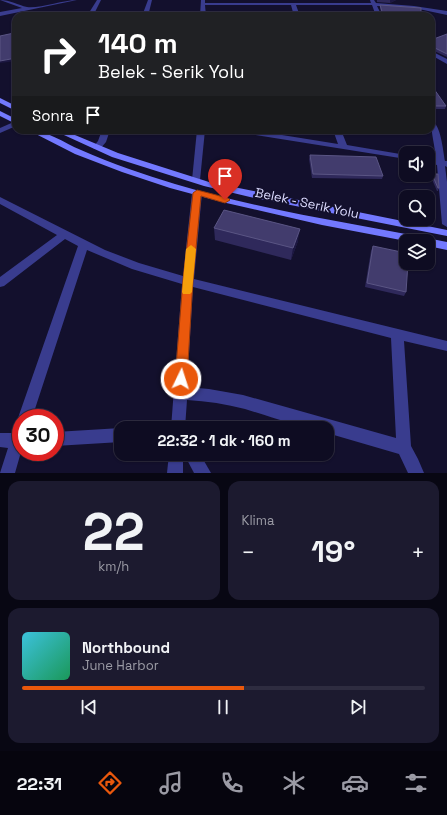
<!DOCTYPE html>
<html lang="tr">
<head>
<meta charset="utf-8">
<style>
	:root { --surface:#0e0c22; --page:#1c1a2f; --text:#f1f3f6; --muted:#9b9ba5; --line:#2e2c40; --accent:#ea580c }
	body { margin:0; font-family:"Space Grotesk",sans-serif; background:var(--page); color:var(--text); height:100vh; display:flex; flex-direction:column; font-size:15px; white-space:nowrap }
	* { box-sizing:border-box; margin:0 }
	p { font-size:13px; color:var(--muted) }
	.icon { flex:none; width:22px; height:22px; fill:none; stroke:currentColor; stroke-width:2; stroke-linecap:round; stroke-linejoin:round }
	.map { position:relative; height:473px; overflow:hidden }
	.details { display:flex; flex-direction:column; gap:8px; padding:8px; background:#080713; flex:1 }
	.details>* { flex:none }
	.banner { position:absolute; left:12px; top:12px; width:423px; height:122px; border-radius:12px; box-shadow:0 1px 3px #0004,0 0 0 1px var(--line); background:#202124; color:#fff; overflow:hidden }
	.fabs { position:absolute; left:399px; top:146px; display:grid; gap:8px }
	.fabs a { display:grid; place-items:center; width:36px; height:36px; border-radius:8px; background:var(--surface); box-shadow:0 1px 3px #0004,0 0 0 1px var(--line); font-size:20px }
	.speed { position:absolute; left:12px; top:409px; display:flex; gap:8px; font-size:20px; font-weight:700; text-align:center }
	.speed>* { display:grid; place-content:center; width:52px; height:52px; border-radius:50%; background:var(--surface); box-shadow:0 1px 3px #0004,0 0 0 1px var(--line); line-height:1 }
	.speed .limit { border:6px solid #d22; background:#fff; color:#111 }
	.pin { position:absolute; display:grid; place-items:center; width:34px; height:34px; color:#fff; margin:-41px -17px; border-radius:50% 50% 50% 0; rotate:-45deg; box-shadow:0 0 4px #0007 }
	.pin .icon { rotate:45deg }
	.me { position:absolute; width:44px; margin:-22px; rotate:4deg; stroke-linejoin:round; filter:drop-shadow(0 0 3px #0008) }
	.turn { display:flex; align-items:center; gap:14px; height:84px; padding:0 20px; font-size:18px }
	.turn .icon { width:52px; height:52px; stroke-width:2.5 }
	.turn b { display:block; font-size:28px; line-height:34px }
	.then { display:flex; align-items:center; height:38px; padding:0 20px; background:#0003; gap:8px; font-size:15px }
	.big { font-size:30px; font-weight:700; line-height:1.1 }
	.details .widget { flex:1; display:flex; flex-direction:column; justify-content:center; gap:6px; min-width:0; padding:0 14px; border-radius:12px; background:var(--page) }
	.details .dial { align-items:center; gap:0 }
	.dial b { font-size:52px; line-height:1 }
	.song { display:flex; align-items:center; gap:12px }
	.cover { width:48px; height:48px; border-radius:6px; background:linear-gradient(135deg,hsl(190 70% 55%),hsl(150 70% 35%)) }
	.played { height:4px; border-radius:2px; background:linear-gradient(90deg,var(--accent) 55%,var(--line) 55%) }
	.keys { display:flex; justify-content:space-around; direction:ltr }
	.heat { display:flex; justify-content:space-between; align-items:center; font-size:22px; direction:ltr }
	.details .tiles { flex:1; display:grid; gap:8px; grid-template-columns:1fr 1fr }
	.widget:last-child { grid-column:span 2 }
	.trip { position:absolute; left:114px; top:421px; width:220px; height:40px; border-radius:12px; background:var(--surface); box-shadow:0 1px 3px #0004,0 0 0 1px var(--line); font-weight:700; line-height:40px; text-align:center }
	.tabs { display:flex; height:64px; justify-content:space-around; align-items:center; background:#06050e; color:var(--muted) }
	.tabs .icon { width:28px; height:28px }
	.tabs .current { color:var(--accent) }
	.tabs b { font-size:18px; color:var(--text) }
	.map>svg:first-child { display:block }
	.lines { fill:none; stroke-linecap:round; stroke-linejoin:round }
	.minor { fill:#393c8e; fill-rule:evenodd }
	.secondary { fill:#7379ff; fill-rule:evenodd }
	.wall { fill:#2f295b }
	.shaded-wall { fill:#1c1741 }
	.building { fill:#423c6d; stroke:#5a5584 }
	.route { fill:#ea580c; stroke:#983908 }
	.slow { fill:#f59e0b }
	.labels { text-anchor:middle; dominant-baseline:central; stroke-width:4; stroke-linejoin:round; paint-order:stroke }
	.street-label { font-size:13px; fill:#dddcff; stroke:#13102d }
</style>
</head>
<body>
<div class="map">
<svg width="447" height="473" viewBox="0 0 447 473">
	<rect width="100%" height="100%" fill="#13102d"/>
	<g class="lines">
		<!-- minor -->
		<g class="minor">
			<path d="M0,0C10,0 18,5 27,7C38,9 63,0 77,0L0,16V12L22,8Z"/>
			<polygon points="97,0 101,0 93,16 87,16"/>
			<polygon points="148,0 152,0 148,16 142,16"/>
			<polygon points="201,0 205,0 205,3 371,3 370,0 374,0 376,3 414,6 447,11 447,15 414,8 377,6 382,16 376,16 372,5 296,5 300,16 294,16 291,5 205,5 206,16 200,16"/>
			<polygon points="431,51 447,59 447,64 431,55"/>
			<path d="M431,120C441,124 443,151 445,161H447V167L445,166L447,182V227L442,224L437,165L428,163V159L436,160C435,146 431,133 431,120Z"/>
			<polygon points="16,121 16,126 0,133 0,128"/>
			<polygon points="102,130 110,130 106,142 100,149 94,149 93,147 98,141"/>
			<polygon points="197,130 205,130 200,180 196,183 192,180"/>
			<polygon points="233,130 251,130 338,144 333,130 341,130 347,145 406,155 406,159 237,132"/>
			<path d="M197,190L202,193L194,279L447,341V351L404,341L411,446L418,459L424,473H408L399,454L327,433V428C299,428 272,417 245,409C226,404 207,401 187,400L185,428H171L182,284L132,269L87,250L32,418H21V452L15,473H0L8,448L0,447V433H12L16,424L20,422L18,418L78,246L65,239L4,286L0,287V277L57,235L0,204V197L105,250L139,263L183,276L192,193ZM193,287L391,338L396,438L243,395L209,389L187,387Z"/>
			<polygon points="121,428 121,442 55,446 55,432"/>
			<polygon points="169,454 183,454 183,473 167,473"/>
			<polygon points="184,454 200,454 211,473 194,473"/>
		</g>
		<!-- secondary -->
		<g class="secondary">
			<polygon points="0,98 16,106 16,111 0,103"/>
			<polygon points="0,111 16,119 16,124 0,116"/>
			<path d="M28,130C47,130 64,143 81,150C112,164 143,174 175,184C264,211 357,224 447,242V250L428,246V241H406L322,225L222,202L170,188L122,172L75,154Z"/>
			<polygon points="53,130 63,130 118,153 209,182 447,230 447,236 250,197 204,186 112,157"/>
		</g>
	</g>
	<!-- wall -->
	<g class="wall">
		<polygon points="377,0 396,0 390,3 377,2"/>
		<polygon points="380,5 421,16 382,16 380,8"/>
		<polygon points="447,34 447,57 432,50 431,50 431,40"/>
		<polygon points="431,89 446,106 445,109 432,109 431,107"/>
		<polygon points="310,155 383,176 382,179 312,178 309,159"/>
		<polygon points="432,174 439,188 438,191 437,191 431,177"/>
		<polygon points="214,228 298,241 291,260 215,240"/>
		<polygon points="373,246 406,292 404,296 365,287 371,251"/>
	</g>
	<!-- shaded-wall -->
	<g class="shaded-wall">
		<polygon points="390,0 396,0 390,3"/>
		<polygon points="16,58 16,61 0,63 0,61"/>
		<polygon points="300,229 298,241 291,260 293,248"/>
	</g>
	<!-- building -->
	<g class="building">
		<polygon points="380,5 421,8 421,16 395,16 383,15"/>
		<polygon points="14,33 16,35 16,58 0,61 0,36"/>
		<polygon points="447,34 447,54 433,47 431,48 431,40"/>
		<polygon points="431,89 434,89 446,106 433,106 431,103"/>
		<polygon points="310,155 376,157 383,176 313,174"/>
		<polygon points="432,174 438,174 439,188 438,188"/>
		<polygon points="224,210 300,229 293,248 214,228"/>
		<polygon points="373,246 406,253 406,263 408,263 406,292 367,283"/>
	</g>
	<!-- route -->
	<polygon class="route" points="197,190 228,198 230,200 225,203 201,196 193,280 187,379 185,383 181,384 177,383 175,379 183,280 193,193"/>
	<!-- slow -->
	<polygon class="slow" points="191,245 196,249 192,292 190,294 183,294 182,292 186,249"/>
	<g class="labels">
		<!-- street labels -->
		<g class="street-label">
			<text transform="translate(307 203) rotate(12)">Belek - Serik Yolu</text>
		</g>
	</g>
</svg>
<div class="fabs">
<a><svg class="icon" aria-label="sound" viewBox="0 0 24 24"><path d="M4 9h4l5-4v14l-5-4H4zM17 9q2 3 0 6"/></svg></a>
<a><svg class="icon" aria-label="search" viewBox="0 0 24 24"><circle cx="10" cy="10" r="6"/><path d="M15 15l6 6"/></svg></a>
<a><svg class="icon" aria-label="layers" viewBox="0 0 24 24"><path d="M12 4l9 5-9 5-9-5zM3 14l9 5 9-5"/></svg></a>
</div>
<div class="speed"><div class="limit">30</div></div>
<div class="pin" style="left:225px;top:200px;background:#d93025"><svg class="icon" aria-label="arrive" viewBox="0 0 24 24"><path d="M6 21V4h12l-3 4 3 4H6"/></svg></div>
<svg class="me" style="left:181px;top:379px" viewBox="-20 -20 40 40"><circle r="17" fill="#ea580c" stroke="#fff" stroke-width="3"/><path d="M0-11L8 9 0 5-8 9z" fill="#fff"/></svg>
<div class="trip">22:32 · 1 dk · 160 m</div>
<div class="banner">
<div class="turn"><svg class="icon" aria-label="right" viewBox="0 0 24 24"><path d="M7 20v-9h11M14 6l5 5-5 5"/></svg><div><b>140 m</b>Belek - Serik Yolu</div></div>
<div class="then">Sonra<svg class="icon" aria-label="arrive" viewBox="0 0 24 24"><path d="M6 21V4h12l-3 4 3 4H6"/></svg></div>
</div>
</div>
<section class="details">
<div class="tiles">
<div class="widget dial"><b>22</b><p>km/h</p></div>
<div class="widget"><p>Klima</p>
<div class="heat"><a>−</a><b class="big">19°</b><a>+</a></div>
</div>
<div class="widget">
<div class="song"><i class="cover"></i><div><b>Northbound</b><p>June Harbor</p></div></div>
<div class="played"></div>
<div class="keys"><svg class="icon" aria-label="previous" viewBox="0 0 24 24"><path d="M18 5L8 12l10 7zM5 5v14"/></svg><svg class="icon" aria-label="pause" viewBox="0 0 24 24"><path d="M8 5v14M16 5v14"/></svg><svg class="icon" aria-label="next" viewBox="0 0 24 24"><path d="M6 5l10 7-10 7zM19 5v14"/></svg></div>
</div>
</div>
</section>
<nav class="tabs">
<b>22:31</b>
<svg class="icon current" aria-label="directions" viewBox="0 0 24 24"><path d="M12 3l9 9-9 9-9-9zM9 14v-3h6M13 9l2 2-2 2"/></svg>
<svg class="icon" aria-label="music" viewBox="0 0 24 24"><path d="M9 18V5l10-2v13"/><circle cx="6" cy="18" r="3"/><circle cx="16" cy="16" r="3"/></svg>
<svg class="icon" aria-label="phone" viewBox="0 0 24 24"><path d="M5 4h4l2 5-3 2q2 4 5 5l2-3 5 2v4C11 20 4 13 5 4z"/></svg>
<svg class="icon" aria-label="climate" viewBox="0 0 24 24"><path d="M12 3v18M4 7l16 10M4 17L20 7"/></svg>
<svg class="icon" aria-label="car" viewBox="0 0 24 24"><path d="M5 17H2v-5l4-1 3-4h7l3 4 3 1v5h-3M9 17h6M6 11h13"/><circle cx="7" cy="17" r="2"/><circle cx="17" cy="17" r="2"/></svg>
<svg class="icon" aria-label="filters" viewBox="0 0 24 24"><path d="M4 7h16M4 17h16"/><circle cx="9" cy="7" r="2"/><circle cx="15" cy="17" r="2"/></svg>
</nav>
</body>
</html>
